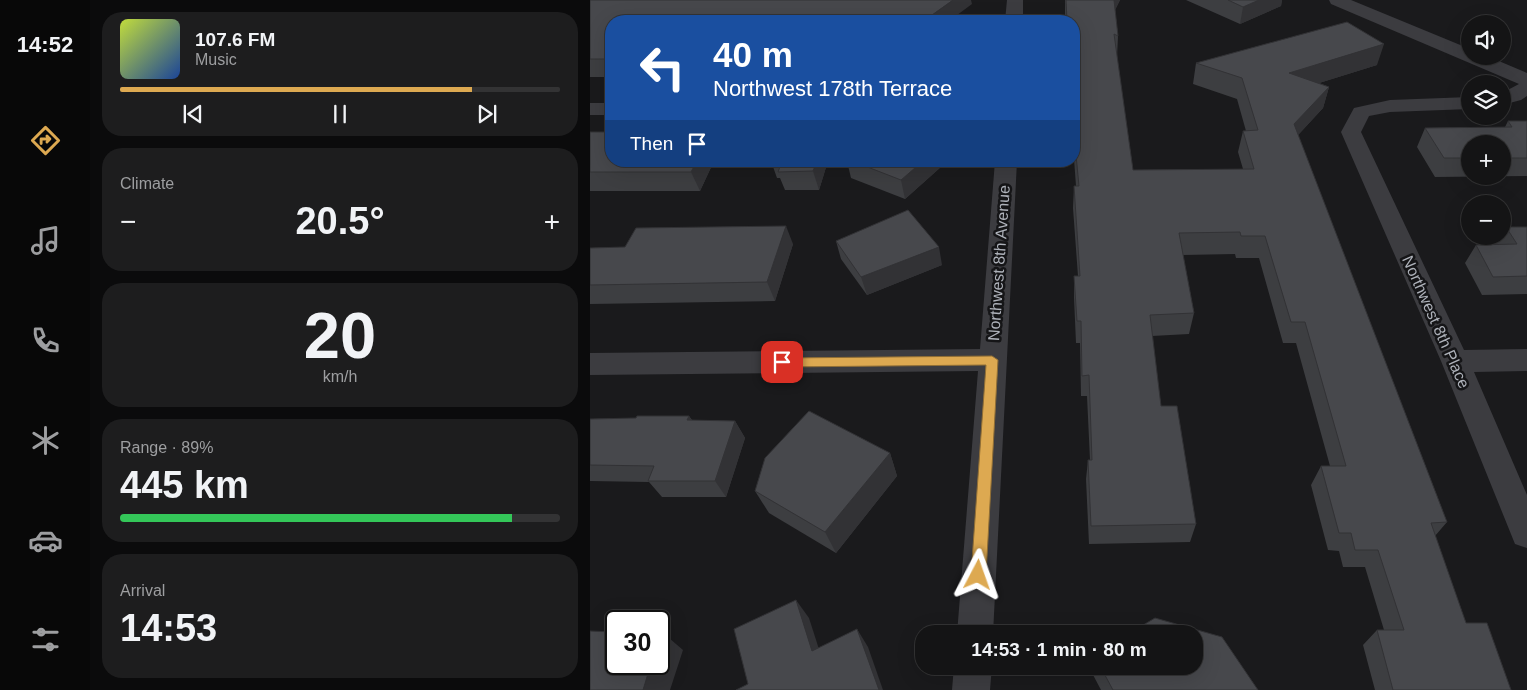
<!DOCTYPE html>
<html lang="en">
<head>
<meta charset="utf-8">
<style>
	:root { --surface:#141415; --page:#1d1d1e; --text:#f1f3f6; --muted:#9d9ea0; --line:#333334; --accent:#dda951 }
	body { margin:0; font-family:Helvetica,sans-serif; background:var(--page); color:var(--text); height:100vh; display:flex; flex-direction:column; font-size:19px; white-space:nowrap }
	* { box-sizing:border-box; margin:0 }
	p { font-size:16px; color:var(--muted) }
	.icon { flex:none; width:28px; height:28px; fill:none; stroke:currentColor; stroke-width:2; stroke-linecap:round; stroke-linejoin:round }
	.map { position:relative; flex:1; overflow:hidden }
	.drawer { display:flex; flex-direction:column; gap:12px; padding:12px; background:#0b0b0c; width:500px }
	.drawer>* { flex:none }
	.guide { position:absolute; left:15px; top:15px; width:475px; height:152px; border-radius:20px; box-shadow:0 5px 20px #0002,0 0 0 1px var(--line); background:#1a4fa0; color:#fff; overflow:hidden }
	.tools { position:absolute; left:871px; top:15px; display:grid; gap:10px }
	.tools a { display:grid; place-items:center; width:50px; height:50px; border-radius:50%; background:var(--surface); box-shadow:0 5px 20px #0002,0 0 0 1px var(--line); font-size:25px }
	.speed { position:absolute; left:15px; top:610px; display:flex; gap:10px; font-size:25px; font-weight:700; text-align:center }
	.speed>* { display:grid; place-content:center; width:65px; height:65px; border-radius:50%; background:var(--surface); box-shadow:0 5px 20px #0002,0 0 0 1px var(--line); line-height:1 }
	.speed .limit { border:2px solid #111; border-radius:8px; background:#fff; color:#111 }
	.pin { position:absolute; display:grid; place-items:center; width:42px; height:42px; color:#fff; margin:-21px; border-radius:10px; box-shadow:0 2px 8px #0006 }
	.me { position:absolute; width:55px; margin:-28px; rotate:4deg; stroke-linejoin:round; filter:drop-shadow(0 0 4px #0008) }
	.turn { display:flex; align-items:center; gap:18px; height:105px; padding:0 25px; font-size:22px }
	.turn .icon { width:65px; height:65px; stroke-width:2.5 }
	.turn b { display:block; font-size:35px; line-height:42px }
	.then { display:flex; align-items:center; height:48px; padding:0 25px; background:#0003; gap:10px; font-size:19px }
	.big { font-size:38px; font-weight:700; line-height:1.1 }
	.drawer .tile { flex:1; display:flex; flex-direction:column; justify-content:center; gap:8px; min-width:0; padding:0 18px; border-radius:20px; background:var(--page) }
	.drawer .dial { align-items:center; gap:0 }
	.dial b { font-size:65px; line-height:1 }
	.song { display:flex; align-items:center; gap:15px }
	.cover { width:60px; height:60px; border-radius:8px; background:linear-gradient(135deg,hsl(70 70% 55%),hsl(220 70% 35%)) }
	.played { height:5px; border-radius:2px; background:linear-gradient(90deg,var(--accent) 80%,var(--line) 80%) }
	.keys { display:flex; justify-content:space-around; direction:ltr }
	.heat { display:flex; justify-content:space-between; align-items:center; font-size:28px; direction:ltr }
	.charge { height:8px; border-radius:4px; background:linear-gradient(90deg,#34c759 89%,var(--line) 0) }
	.trip { position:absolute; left:325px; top:625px; width:288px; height:50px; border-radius:20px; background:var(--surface); box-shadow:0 5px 20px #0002,0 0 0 1px var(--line); font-weight:700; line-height:50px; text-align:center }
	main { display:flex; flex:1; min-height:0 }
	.dock { display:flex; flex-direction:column; width:90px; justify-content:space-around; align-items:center; background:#080808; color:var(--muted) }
	.dock .icon { width:35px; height:35px }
	.dock .active { color:var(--accent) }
	.dock b { font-size:22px; color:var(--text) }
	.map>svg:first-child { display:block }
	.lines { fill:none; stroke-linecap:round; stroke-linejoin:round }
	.street { fill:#3c3c40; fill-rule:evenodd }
	.wall { fill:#3d3e41; fill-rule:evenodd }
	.shaded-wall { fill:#323235 }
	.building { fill:#47484c; stroke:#323235 }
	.route { fill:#dda951; stroke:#906e35 }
	.labels { text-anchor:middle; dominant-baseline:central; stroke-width:5; stroke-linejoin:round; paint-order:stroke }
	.street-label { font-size:16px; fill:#aeb2ba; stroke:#151517 }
</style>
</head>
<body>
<main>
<nav class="dock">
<b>14:52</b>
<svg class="icon active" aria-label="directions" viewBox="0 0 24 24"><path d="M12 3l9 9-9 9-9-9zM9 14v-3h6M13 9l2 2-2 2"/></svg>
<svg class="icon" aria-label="music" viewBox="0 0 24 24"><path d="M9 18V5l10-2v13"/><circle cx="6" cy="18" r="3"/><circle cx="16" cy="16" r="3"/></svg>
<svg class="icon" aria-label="phone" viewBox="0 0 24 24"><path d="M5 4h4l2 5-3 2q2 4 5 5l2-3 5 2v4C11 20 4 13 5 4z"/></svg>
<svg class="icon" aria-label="climate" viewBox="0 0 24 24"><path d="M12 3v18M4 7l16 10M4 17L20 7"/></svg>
<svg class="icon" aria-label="car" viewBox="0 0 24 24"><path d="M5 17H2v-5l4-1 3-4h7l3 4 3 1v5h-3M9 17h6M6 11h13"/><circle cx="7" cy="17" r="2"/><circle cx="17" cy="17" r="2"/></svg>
<svg class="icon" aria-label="filters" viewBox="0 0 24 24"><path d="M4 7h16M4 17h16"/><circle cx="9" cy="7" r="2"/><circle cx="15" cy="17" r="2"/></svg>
</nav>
<section class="drawer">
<div class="tile">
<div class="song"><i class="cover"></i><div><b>107.6 FM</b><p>Music</p></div></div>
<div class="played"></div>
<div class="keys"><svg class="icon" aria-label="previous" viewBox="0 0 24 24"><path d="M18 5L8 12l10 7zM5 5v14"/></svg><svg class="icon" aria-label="pause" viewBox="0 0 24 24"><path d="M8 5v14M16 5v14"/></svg><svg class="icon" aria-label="next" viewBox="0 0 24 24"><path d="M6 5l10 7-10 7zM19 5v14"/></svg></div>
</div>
<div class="tile"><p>Climate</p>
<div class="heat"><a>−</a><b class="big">20.5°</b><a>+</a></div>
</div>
<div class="tile dial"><b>20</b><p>km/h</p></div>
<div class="tile"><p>Range · 89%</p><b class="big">445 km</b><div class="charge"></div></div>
<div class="tile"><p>Arrival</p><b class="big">14:53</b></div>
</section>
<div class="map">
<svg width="937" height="690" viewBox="0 0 937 690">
	<rect width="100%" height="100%" fill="#1a1a1c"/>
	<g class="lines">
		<!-- street -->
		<g class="street">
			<polygon points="417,0 433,0 433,21 415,21"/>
			<polygon points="739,0 761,0 880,49 880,56 897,56 937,73 937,96 931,100 912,105 912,93 929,84 741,4"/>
			<polygon points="880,97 880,109 800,112 779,116 771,132 874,350 937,349 937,371 884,372 937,495 937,548 925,544 851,361 751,132 764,108 800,100"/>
			<rect x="0" y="103" width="21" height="12"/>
			<polygon points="405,161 427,161 403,634 367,634 388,371 0,375 0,353 390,349"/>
			<polygon points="364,666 402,666 400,690 362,690"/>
		</g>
	</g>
	<!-- wall -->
	<g class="wall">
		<polygon points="0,0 382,4 21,21 21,77 0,77"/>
		<polygon points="475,0 530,0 525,10 528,36 527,57 543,170 653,169 648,152 653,131 656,131 647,99 603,84 606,63 787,65 729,83 739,87 733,108 708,135 857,522 845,536 876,623 921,690 785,690 773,645 787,630 794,630 775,567 753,567 749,551 738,550 721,485 731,466 740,466 706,343 693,343 669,258 646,258 645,254 593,255 604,313 599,334 562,336 571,406 606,524 600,542 499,544 496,479 498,460 500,460 497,396 491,396 490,343 486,343 484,298 484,276 488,276 483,208 484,186 486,186 484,159 484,21 475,21"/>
		<polygon points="596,0 692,0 691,6 650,24"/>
		<path d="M918,121H937V176L845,177L827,147L835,128L915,127ZM880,144H912V176H880Z"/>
		<polygon points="0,132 124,161 110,191 0,191"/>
		<polygon points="181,161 238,161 229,190 195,190 190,178 187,178"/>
		<polygon points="257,161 351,161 352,166 315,199 261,178"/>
		<polygon points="916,227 937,227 937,294 892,295 875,263 886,245 905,245 910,236 912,236 912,232"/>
		<polygon points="246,241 352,265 277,295 251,259"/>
		<polygon points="203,244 185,301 0,304 0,248"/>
		<polygon points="99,416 102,420 145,421 155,438 136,497 72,497 59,482 0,481 0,419 46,418"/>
		<polygon points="300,453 307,476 246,553 179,513 165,491"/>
		<polygon points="501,666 604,666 668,690 511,690 501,671"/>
	</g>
	<!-- shaded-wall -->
	<g class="shaded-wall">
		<polygon points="363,0 381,0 382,4 359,21 343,21 342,15"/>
		<polygon points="523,0 530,0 522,16"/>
		<polygon points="669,0 692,0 691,6 650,24 653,7"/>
		<polygon points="794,44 787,65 694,94 699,73"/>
		<polygon points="739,87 733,108 698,146 704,124"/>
		<polygon points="107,161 124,161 110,191 101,172"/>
		<polygon points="227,161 238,161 229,190 223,171"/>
		<polygon points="333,161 351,161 352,166 315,199 311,180"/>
		<polygon points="196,226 203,244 185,301 177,282"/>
		<polygon points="349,247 352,265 277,295 271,277"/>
		<polygon points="99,416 110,433 97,420"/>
		<polygon points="145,421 155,438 136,497 125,481"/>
		<polygon points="300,453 307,476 246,553 235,532"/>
		<polygon points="206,600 219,618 235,668 222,651"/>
		<polygon points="267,629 278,647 293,690 289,690"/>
		<polygon points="72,632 93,650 80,690 53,690 61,664 69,664 69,642"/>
	</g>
	<!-- building -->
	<g class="building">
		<polygon points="0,0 363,0 342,15 348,21 21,21 21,59 0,59"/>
		<polygon points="476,0 524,0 528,36 524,34 543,170 664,169 653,131 668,130 652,78 606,63 757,22 794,44 699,73 739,87 704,124 857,522 841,523 876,623 897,623 921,690 803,690 787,630 814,630 788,550 765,550 761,533 749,533 731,466 756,466 715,322 701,322 675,236 651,236 650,232 589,233 604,313 560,315 571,406 587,406 606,524 501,526 498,460 502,460 499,375 492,376 491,321 487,321 484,276 490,276 484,186 489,186 484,134 484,21 477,21"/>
		<polygon points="638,0 669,0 653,7"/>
		<polygon points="918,121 937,121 937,158 912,158 912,144 880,144 880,158 854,158 835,128 922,127"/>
		<polygon points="0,132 21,132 21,161 107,161 101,172 0,172"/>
		<polygon points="192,161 227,161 223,171 188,172"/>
		<polygon points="262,161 333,161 311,180"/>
		<polygon points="318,210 349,247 271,277 246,241"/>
		<polygon points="196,226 177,282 0,285 0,248 35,247 46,228"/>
		<polygon points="916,227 937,227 937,276 903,277 886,245 927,244"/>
		<polygon points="219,411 300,453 235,532 165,491 175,458"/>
		<polygon points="47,416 99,416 97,420 145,421 125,481 58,481 64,466 0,465 0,419 46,418"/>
		<polygon points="206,600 222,651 267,629 289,690 146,690 158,684 144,629"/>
		<polygon points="565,618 632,637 668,690 523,690 510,666 604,666 604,634 538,634"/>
		<polygon points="0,631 26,632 26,664 61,664 53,690 0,690"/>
		<polygon points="69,632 72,632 69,642"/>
	</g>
	<!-- route -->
	<polygon class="route" points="402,356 408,360 396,575 394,580 388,582 383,580 381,575 396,365 192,367 186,362 192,358"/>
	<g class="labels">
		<!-- street labels -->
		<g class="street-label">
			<text transform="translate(409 263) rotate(-86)">Northwest 8th Avenue</text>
			<text transform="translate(846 322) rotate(66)">Northwest 8th Place</text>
		</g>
	</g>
</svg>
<div class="tools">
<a><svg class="icon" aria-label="sound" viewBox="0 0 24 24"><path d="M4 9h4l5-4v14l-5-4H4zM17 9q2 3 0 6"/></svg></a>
<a><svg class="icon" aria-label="layers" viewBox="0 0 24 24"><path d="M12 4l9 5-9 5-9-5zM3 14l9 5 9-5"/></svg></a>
<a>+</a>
<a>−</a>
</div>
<div class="speed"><div class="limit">30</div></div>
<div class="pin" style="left:192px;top:362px;background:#d93025"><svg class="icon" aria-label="arrive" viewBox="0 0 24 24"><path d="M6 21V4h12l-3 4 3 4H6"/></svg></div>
<svg class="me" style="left:388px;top:575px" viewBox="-20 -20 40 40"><path d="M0-17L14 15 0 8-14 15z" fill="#dda951" stroke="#fff" stroke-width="4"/></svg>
<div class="trip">14:53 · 1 min · 80 m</div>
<div class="guide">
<div class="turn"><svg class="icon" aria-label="left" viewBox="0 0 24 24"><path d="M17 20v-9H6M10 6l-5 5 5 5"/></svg><div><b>40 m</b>Northwest 178th Terrace</div></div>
<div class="then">Then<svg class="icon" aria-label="arrive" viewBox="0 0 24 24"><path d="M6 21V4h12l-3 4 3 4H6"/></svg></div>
</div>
</div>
</main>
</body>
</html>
